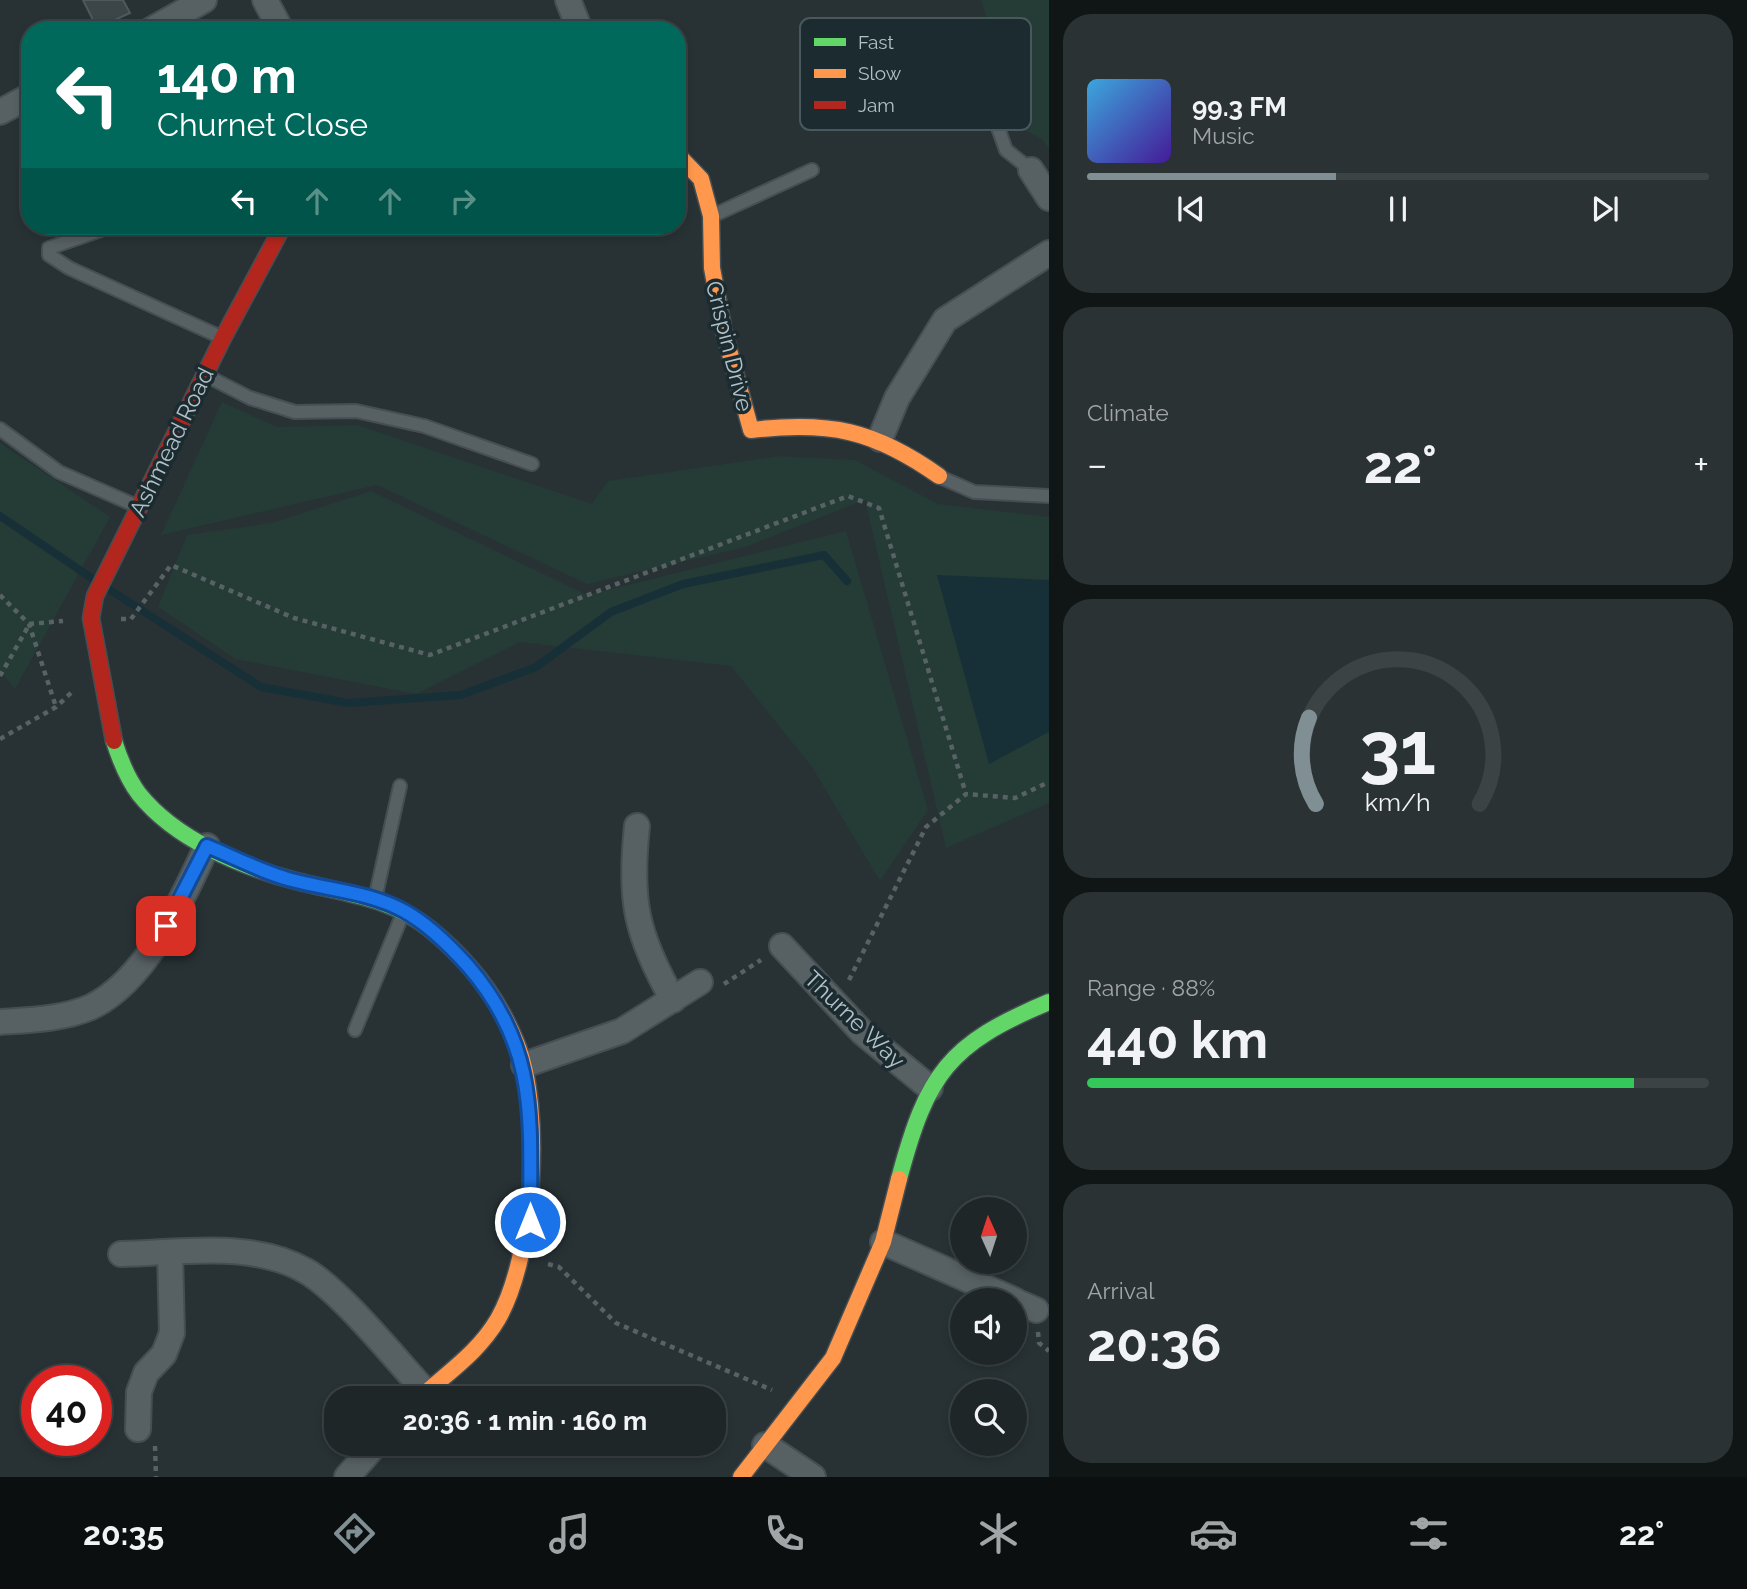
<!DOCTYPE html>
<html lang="en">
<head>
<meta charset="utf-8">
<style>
	:root { --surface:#1e2628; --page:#2b3234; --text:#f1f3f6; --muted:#a1a5a8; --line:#3c4345; --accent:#808f94 }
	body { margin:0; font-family:Raleway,sans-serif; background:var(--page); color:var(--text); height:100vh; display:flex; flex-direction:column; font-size:26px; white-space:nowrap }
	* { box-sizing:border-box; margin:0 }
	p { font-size:23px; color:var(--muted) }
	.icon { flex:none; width:38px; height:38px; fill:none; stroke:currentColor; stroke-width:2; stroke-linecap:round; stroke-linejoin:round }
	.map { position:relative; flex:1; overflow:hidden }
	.panel { display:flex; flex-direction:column; gap:14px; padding:14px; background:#101516; width:698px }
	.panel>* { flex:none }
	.banner { position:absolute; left:21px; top:21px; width:665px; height:214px; border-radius:28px; box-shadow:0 4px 10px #0003,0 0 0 2px var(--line); background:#00695c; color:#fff; overflow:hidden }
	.needle { width:46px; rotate:357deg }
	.fabs { position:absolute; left:950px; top:1197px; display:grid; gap:14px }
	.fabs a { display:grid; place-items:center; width:77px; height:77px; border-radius:50%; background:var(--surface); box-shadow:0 4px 10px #0003,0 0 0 2px var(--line); font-size:35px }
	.speed { position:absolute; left:21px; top:1365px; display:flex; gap:14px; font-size:35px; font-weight:700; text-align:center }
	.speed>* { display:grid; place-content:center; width:91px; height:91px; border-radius:50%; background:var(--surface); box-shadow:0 4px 10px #0003,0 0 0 2px var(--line); line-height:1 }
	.speed .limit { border:10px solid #d22; background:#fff; color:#111 }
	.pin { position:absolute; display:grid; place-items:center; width:60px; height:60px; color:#fff; margin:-30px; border-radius:14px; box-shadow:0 4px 10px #0006 }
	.me { position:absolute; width:77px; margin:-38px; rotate:0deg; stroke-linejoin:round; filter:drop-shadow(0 0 5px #0008) }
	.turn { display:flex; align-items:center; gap:24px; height:147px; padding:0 21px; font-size:32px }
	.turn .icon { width:91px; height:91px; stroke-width:2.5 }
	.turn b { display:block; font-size:49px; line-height:60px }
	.lanes { display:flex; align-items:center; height:66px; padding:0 21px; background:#0003; justify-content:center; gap:35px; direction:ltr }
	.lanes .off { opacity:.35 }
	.big { font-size:52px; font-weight:700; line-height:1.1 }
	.panel .card { flex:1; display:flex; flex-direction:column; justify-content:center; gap:10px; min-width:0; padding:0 24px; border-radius:28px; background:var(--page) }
	.panel .dial { align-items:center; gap:0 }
	.dial svg { height:182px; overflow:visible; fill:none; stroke:var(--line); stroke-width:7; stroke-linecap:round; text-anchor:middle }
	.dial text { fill:var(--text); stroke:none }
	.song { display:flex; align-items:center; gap:21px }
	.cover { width:84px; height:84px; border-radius:10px; background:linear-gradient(135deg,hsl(200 70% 55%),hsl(260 70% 35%)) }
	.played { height:7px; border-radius:4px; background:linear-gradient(90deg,var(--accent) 40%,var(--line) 40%) }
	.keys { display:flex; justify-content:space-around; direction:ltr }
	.heat { display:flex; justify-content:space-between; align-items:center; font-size:38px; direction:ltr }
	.charge { height:10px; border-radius:5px; background:linear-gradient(90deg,#34c759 88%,var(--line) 0) }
	.trip { position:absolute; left:324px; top:1386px; width:402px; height:70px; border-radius:28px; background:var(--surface); box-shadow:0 4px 10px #0003,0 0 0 2px var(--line); font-weight:700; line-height:70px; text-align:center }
	.dock { display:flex; height:112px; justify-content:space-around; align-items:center; background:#0c0f10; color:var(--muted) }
	.dock .icon { width:49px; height:49px }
	.dock .active { color:var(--accent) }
	.dock b { font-size:32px; color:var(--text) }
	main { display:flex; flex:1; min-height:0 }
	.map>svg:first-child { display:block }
	.green { fill:#243b36 }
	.water { fill:#173038 }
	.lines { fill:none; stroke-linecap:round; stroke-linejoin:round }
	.stream { stroke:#173038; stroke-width:8 }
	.building { fill:#3c4649; stroke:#4f595d; stroke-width:2 }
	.lane-casing { stroke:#454e52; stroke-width:16 }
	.street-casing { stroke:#454e52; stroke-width:28 }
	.fast-casing { stroke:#454e52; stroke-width:19 }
	.slow-casing { stroke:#454e52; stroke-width:19 }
	.jam-casing { stroke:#454e52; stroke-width:19 }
	.path { stroke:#586264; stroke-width:4.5; stroke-dasharray:5 5; stroke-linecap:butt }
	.lane { stroke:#576063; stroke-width:12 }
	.street { stroke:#576063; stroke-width:24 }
	.fast { stroke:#63d668; stroke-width:16 }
	.slow { stroke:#ff974d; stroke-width:16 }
	.jam { stroke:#b3261e; stroke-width:16 }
	.route-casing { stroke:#114b97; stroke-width:18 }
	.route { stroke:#1a73e8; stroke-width:12 }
	.labels { text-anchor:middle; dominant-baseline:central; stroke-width:7; stroke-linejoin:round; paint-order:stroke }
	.street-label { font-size:23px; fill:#b0c1c7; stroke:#1b2b30 }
	.key { fill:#1b2b30; stroke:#48585d; stroke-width:2 }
	.key-label { font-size:19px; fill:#b0c1c7 }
</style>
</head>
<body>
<main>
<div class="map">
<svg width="1049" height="1477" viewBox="0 0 1049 1477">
	<rect width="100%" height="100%" fill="#283235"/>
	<!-- green -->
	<g class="green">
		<polygon points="981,0 1049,0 1049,149 1042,139 1019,127"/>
		<polygon points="222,402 277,427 357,425 592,504 608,481 779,456 855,460 938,504 1049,517 1049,803 946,848 865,500 745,547 587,584 377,485 161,535"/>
		<polygon points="0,443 110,517 15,689 0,671"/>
		<polygon points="371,491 587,595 846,531 928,810 880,881 812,767 731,666 520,642 416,694 235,659 158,607 187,535 272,523"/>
	</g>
	<!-- water -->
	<polygon class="water" points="937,575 1049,580 1049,732 989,764"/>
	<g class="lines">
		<!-- stream -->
		<g class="stream">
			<polyline points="0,516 96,581"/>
			<polyline points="107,588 261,687 348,703 461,695 536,667 611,612 683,584 824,555 847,581"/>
		</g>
	</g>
	<!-- building -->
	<polygon class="building" points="83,0 123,0 130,13 97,28"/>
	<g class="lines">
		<!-- lane casing -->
		<g class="lane-casing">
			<g id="lane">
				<polyline points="909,98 977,70 1006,150 1031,170"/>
				<polyline points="712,216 812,170"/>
				<polyline points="107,228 49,248 49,255 69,268 223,338"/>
				<polyline points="205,375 250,398 295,412 356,411 424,426 532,464"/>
				<polyline points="0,429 59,472 139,507"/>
				<polyline points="940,477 974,492 1049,496"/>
				<polyline points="375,899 400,786"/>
				<polyline points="355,1030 404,911"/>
			</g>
		</g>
		<!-- street casing -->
		<g class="street-casing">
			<g id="street">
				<polyline points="265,0 281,30"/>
				<polyline points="568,0 580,30"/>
				<polyline points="151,30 204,0"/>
				<polyline points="0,112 30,96"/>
				<polyline points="1031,170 1049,198"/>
				<polyline points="880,439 897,398 945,320 1049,253"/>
				<path d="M637,826C629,901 636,934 673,1000"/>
				<polyline points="782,946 863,1033 930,1088"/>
				<path d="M0,1022C29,1020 64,1019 91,1007C147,980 182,900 207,846"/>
				<polyline points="524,1065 622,1031 700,982"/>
				<polyline points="883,1242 1014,1300"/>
				<path d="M121,1254C180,1253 252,1240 306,1271C341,1291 396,1360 426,1392"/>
				<polyline points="1015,1301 1036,1310"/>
				<polyline points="138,1429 139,1392 146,1373 164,1354 172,1333 170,1253"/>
				<polyline points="765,1445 813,1477"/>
				<polyline points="347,1477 376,1444"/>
			</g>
		</g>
		<!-- fast casing -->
		<g class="fast-casing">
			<g id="fast">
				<path d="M114,741C120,760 127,778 139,794C175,839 241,867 296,881C343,893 390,897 430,929"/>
				<path d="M899,1179C927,1074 948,1044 1049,1002"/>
			</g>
		</g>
		<!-- slow casing -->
		<g class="slow-casing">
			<g id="slow">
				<path d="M677,154L701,179L711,216L712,268L724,332L751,430C830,421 874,430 939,476"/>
				<path d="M420,1398C448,1372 478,1353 498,1319C534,1256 544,1109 516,1042C498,998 467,959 430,929"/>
				<polyline points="741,1477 833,1358 883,1242 899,1179"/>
			</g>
		</g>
		<!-- jam casing -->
		<g class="jam-casing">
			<polyline id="jam" points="114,741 91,618 95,596 223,338 283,226"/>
		</g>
		<!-- path -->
		<g class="path">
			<polyline points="0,595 29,624 56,707"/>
			<polyline points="121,619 131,619 171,565 294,618 430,655 848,496 879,508 966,794"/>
			<polyline points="29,624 63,621"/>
			<polyline points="0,676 29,625"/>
			<polyline points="0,739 56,707 72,692"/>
			<polyline points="849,980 926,827 966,794 1015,798 1049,782"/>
			<polyline points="724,984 761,960"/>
			<polyline points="548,1264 559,1267 616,1323 772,1390"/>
			<polyline points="1038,1332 1039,1343 1049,1351"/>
			<polyline points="155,1446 156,1477"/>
		</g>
		<!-- lane -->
		<use href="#lane" class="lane"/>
		<!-- street -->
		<use href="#street" class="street"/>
		<!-- fast -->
		<use href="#fast" class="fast"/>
		<!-- slow -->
		<use href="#slow" class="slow"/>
		<!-- jam -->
		<use href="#jam" class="jam"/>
	</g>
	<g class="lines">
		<!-- route casing -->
		<g class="route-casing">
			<path id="route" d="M166,926L207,846C236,858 266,874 296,881C331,890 372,893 404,911C428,924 450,946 468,966C539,1048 530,1120 530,1222"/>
		</g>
		<!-- route -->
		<use href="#route" class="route"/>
	</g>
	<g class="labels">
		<!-- street labels -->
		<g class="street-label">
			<text transform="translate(730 346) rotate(76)">Crispin Drive</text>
			<text transform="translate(171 442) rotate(-64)">Ashmead Road</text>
			<text transform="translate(855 1019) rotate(44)">Thurne Way</text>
		</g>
	</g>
	<!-- legend -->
	<rect x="800" y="18" width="231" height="112" rx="10" class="key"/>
	<rect x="814" y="38" width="32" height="8" fill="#63d668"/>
	<rect x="814" y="69" width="32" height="9" fill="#ff974d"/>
	<rect x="814" y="101" width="32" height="8" fill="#b3261e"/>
	<g class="key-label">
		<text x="858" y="49">Fast</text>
		<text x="858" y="80">Slow</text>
		<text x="858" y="112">Jam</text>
	</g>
</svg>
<div class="fabs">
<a><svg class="needle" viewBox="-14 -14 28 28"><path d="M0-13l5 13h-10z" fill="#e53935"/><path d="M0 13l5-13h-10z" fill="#a1a5a8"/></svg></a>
<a><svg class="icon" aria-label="sound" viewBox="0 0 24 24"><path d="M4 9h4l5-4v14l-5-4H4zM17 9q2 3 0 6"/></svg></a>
<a><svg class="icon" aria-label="search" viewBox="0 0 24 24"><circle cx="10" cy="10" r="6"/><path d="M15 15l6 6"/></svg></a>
</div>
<div class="speed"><div class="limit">40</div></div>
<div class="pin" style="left:166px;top:926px;background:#d93025"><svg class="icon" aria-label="arrive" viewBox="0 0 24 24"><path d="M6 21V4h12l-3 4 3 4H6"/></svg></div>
<svg class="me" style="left:530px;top:1222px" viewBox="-20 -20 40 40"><circle r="17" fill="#1a73e8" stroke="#fff" stroke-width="3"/><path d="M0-11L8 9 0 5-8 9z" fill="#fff"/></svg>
<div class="trip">20:36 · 1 min · 160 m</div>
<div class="banner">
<div class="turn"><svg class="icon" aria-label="left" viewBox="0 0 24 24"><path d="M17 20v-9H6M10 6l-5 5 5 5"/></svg><div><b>140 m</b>Churnet Close</div></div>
<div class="lanes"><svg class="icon" aria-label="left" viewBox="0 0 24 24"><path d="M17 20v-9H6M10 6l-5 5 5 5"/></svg><svg class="icon off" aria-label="ahead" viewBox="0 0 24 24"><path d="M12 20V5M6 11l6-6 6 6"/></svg><svg class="icon off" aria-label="ahead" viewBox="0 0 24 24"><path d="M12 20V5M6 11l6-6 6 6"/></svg><svg class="icon off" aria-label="right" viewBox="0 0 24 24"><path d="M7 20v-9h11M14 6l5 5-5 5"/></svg></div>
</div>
</div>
<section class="panel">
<div class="card">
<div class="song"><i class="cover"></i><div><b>99.3 FM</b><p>Music</p></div></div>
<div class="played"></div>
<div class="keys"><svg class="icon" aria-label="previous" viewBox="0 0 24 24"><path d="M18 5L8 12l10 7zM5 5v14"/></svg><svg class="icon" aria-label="pause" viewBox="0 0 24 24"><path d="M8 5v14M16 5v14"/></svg><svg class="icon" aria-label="next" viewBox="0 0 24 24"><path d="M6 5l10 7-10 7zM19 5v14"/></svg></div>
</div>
<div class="card"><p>Climate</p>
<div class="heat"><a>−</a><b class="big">22°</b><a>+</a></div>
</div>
<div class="card dial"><svg viewBox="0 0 100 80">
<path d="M14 69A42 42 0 1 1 86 69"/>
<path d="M14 69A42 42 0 0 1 11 31" stroke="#808f94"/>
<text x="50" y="56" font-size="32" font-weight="700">31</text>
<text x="50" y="72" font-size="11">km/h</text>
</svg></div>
<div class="card"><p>Range · 88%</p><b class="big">440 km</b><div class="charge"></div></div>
<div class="card"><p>Arrival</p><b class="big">20:36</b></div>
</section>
</main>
<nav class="dock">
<b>20:35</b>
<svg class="icon active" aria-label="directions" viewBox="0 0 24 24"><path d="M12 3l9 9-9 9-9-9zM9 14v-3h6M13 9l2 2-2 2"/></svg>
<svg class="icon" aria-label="music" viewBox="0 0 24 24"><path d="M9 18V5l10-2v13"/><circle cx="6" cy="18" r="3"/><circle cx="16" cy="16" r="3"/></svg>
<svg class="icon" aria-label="phone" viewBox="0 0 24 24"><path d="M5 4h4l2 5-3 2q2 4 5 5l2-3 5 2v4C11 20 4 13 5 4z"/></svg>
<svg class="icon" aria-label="climate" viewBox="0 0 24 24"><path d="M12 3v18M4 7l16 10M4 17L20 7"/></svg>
<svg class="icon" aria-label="car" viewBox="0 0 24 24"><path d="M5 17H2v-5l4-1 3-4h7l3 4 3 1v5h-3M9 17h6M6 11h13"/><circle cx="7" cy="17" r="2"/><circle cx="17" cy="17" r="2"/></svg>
<svg class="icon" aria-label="filters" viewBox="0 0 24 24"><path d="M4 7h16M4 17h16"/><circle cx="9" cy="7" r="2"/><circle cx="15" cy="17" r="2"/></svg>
<b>22°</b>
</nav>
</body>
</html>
